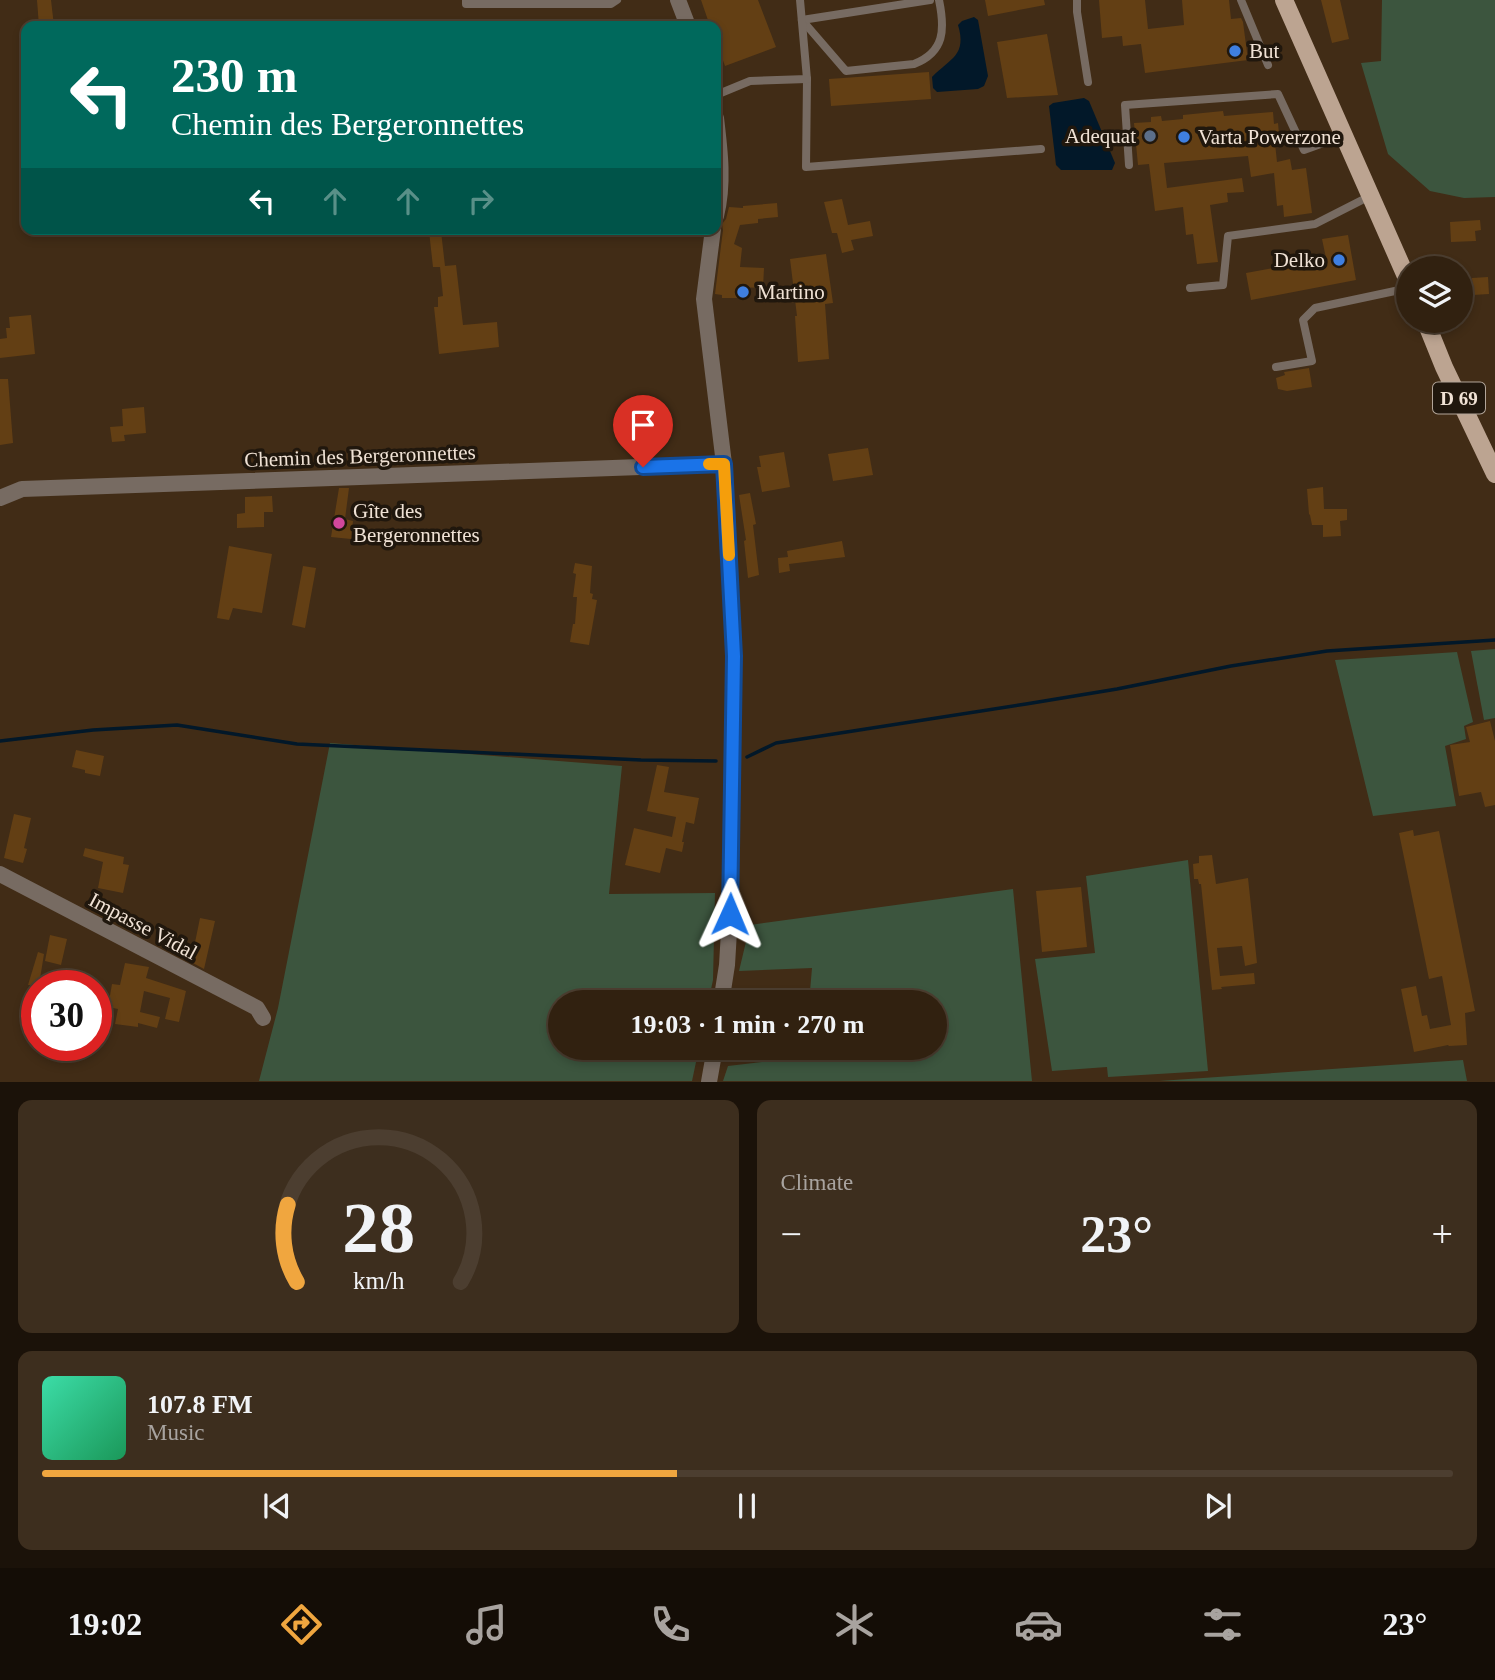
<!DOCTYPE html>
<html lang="en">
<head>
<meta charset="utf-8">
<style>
	:root { --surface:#312110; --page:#3d2e1e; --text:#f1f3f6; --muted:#a8a39f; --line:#4c3e30; --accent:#f0a63f }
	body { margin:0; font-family:"Times New Roman",serif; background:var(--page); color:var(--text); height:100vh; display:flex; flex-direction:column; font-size:26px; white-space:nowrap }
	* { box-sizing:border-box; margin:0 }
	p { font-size:23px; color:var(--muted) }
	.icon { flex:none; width:38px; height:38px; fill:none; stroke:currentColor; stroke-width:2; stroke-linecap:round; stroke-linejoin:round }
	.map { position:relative; height:1082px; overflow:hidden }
	.panel { display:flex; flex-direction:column; gap:18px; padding:18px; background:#1b1209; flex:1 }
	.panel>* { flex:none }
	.guide { position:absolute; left:21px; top:21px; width:700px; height:214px; border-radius:14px; box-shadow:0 4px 10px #0003,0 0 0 2px var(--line); background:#00695c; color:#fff; overflow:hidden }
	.buttons { position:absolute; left:1396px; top:256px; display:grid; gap:14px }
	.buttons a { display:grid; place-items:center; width:77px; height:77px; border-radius:50%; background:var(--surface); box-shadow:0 4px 10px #0003,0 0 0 2px var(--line); font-size:35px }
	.speed { position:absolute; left:21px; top:970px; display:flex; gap:14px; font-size:35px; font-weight:700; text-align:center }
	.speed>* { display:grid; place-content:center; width:91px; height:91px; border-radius:50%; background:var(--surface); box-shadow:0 4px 10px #0003,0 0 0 2px var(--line); line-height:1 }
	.speed .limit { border:10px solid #d22; background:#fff; color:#111 }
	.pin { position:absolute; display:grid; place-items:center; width:60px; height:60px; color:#fff; margin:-72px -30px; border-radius:50% 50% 50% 0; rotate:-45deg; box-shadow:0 0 7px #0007 }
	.pin .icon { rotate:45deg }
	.me { position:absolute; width:77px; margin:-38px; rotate:1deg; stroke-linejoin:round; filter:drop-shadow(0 0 5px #0008) }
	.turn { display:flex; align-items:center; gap:24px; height:147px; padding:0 35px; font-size:32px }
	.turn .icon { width:91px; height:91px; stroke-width:2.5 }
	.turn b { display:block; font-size:49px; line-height:60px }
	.lanes { display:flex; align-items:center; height:66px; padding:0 35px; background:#0003; justify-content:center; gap:35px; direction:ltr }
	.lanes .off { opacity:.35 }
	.big { font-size:52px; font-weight:800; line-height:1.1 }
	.panel .tile { flex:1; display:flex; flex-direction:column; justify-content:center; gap:10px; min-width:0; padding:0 24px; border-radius:14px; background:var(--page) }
	.panel .dial { align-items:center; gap:0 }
	.dial svg { height:182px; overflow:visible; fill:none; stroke:var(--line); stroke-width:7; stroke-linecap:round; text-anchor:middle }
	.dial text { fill:var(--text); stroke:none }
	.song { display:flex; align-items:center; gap:21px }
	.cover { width:84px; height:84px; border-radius:10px; background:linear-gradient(135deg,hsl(160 70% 55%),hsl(150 70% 35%)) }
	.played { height:7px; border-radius:4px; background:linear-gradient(90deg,var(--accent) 45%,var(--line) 45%) }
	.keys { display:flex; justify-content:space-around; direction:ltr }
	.heat { display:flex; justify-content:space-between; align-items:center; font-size:38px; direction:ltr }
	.panel .tiles { flex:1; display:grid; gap:18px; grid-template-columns:1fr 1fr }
	.tile:last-child { grid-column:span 2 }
	.trip { position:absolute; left:548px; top:990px; width:399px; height:70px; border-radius:35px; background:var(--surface); box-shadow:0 4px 10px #0003,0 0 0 2px var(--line); font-weight:800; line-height:70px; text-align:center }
	.tabs { display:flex; height:112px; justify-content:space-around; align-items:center; background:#140d06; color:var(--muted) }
	.tabs .icon { width:49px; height:49px }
	.tabs .active { color:var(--accent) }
	.tabs b { font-size:32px; color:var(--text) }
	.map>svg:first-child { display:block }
	.green { fill:#3c553e }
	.water { fill:#021829 }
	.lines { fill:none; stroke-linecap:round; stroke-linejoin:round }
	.stream { stroke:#021829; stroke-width:3.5 }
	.building { fill:#633f14 }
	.service { stroke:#776b62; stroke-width:8 }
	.minor { stroke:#776b62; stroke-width:16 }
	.primary { stroke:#bca491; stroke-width:18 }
	.route-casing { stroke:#114b97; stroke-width:18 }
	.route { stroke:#1a73e8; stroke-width:12 }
	.slow { stroke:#f59e0b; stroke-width:12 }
	.shop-dot { fill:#3f7fe0; stroke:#20170d; stroke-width:2.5 }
	.service-dot { fill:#5c6f8a; stroke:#20170d; stroke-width:2.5 }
	.hotel-dot { fill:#d1479c; stroke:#20170d; stroke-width:2.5 }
	.labels { text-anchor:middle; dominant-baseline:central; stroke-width:7; stroke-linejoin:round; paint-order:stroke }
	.shield { fill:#20170d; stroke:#b2a599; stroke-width:2 }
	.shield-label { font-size:19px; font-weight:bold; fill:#f0e2d5 }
	.poi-label { font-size:21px; fill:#f0e2d5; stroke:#20170d; text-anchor:start }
	.street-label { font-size:21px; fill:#f0e2d5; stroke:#20170d }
</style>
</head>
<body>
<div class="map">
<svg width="1495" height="1082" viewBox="0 0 1495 1082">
	<rect width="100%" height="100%" fill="#412c16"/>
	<!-- green -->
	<g class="green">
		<polygon points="1382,0 1495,0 1495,197 1464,198 1430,191 1388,154 1361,63 1381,61"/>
		<polygon points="1495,649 1495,718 1484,720 1471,651"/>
		<polygon points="1457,652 1473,722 1464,726 1466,739 1445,746 1456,806 1373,816 1335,660"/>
		<polygon points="330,743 622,766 609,894 715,893 713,980 708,1003 560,1003 560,1048 699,1048 692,1081 259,1081 278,1008"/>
		<polygon points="1188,860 1208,1071 1108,1077 1107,1067 1052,1071 1035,959 1095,953 1086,876"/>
		<polygon points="1013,889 1032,1081 723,1081 728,1066 803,1057 804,1048 934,1048 934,1003 809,1003 812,968 739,971 750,925"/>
		<polygon points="1463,1060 1467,1081 1159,1081"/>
	</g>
	<!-- water -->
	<g class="water">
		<path d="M974,17L978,20L988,76L984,86L978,89L937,92L933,88L932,77C951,58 967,55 958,25L962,21Z"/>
		<polygon points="1084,98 1089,101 1115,163 1112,170 1061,170 1056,165 1049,106 1053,103"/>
	</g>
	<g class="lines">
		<!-- stream -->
		<g class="stream">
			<polyline points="0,741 93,730 177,725 297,744 641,760 716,761"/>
			<polyline points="747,757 776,743 1026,704 1117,689 1231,666 1327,651 1495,640"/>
		</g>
	</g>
	<!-- building -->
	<g class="building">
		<polygon points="37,0 51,0 54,26 39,26"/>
		<polygon points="701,0 758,0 776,47 725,66 716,41 716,26 710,26"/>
		<polygon points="985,0 1044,0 1045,5 988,16"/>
		<polygon points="1099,0 1145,0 1148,29 1184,25 1182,0 1229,0 1231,19 1241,18 1243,22 1248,60 1145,73 1141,44 1123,46 1122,36 1102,38"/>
		<polygon points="1321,0 1340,0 1349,39 1332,43"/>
		<polygon points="1047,34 1058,95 1007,98 997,42"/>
		<polygon points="929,72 931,99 831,106 829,79"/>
		<polygon points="1223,111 1224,116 1273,112 1274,124 1278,123 1279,134 1274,134 1277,162 1290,159 1292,170 1306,168 1312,213 1284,217 1283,205 1277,206 1274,173 1251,177 1248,156 1164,163 1167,188 1242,178 1244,192 1227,193 1228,202 1210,205 1218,262 1197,264 1193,234 1186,235 1183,207 1155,211 1149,164 1138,165 1134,123 1151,122 1151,117 1161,116 1162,121 1183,119 1183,115"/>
		<polygon points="842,199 848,225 870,221 873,236 851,240 854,250 842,253 837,233 832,233 824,202"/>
		<polygon points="777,203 778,217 758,219 758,223 740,225 734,244 742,248 740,267 764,268 763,288 739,287 738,298 722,298 722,295 715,294 723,230 722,224 726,219 729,207 743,208 743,206"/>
		<polygon points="1480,220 1481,230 1475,231 1476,241 1451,242 1450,222"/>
		<polygon points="429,231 441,231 445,266 456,265 463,325 497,322 499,347 439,354 434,307 438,307 438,297 443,296 440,267 433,267"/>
		<polygon points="1348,235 1356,280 1251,300 1246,273 1326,258 1322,239"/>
		<polygon points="826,254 833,303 825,304 829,359 798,362 795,316 797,316 790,259"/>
		<polygon points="1488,277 1489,294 1473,295 1472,278"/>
		<polygon points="31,315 35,354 0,358 0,339 7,338 6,328 10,328 9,317"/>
		<polygon points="1309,368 1312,387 1287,391 1278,389 1276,378 1285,375 1284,372"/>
		<polygon points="0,379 8,379 13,443 0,445"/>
		<polygon points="144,407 146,433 124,435 125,441 112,442 110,427 123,426 122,409"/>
		<polygon points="868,448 873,475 833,481 828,454"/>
		<polygon points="784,452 790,487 762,492 757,467 761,467 759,456"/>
		<polygon points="1323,487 1324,509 1347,509 1347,520 1340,521 1341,536 1323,537 1323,525 1312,525 1310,515 1309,514 1307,489"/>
		<polygon points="339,488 349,488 345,519 353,521 351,539 331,537"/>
		<polygon points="750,493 756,524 753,525 759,575 748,578 744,541 746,540 739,495"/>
		<polygon points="272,496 273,512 264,512 264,527 237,528 237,514 245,513 245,497"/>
		<polygon points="842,541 845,557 789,564 790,571 779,573 778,558 788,557 787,551"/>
		<polygon points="229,546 272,554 262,613 233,608 229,620 217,618"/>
		<polygon points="575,563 592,566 590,593 593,594 592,599 597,600 589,645 570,642 573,624 575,624 577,597 573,597 576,574 573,573"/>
		<polygon points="303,566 316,568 305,628 292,625"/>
		<polygon points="1490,721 1495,741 1495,805 1485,807 1481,792 1459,796 1450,745 1470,742 1466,727"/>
		<polygon points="76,750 104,756 100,776 85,773 85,770 72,767"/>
		<polygon points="657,765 669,767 664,792 699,798 694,824 686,822 682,842 684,842 682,852 666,848 660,873 625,865 634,828 672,837 676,817 647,811"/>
		<polygon points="14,814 31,818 24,848 27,849 23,863 4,858"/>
		<polygon points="1413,830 1414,836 1439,831 1475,1011 1465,1013 1467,1045 1449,1046 1448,1045 1414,1052 1401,989 1416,986 1422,1016 1427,1015 1430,1029 1451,1025 1442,976 1429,979 1399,833"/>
		<polygon points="85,848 124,857 123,864 129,865 123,893 98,888 103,862 83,856"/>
		<polygon points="1212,855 1216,884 1248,878 1257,963 1245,966 1242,946 1217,948 1220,976 1254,973 1255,984 1221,987 1222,989 1212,990 1201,884 1199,884 1198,879 1194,879 1193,864 1199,863 1199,856"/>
		<polygon points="1081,887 1087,947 1042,952 1036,891"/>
		<polygon points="200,918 215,921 204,969 191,962"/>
		<polygon points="50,935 67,939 61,965 45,961"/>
		<polygon points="38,952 44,954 39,985 28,985"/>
		<polygon points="125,963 149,967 146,978 186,991 179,1022 165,1019 170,998 144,991 140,1012 160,1017 157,1028 138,1023 138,1027 115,1024 118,1009 108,1007 112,984 120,985"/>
		<polygon points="734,988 754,988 755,1003 743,1003 743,1000 734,1001"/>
	</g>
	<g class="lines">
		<!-- service -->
		<g class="service">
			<polyline points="466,0 466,4 611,4 617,0"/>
			<polyline points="1077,0 1077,12 1088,82"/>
			<polyline points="1241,0 1268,65"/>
			<path d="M802,20L846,71L914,64C945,52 945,29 939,0"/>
			<polyline points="802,20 930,0"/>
			<polyline points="807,79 806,167 1041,149"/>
			<polyline points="716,95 750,81 807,79 800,0"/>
			<polyline points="1129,165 1125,105 1278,94 1304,150 1343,136"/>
			<polyline points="1190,288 1223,285 1228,236 1315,224 1370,196"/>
			<polyline points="1276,367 1312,361 1303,320 1315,308 1409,288"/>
		</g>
		<!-- minor -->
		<g class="minor">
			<polyline points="678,0 688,26"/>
			<path d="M716,118C720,151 724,184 716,216"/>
			<polyline points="713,229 704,299 724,464 734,656 730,914 727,965 721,1003"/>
			<polyline points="0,498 22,489 724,464"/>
			<polyline points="0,874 257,1008 263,1018"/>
			<polyline points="709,1082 715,1048"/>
		</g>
		<!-- primary -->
		<g class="primary">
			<polyline points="1284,0 1409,283"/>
			<polyline points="1425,320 1444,367 1495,474"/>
		</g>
	</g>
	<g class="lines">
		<!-- route casing -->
		<g class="route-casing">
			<polyline id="route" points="643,467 724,464 734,656 730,914"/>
		</g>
		<!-- route -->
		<use href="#route" class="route"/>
		<!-- slow -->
		<polyline class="slow" points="709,464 724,464 729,555"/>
	</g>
	<!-- markers -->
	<g class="shop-dot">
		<circle cx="1235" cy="51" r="7"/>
		<circle cx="1184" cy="137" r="7"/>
		<circle cx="1339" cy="260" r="7"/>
		<circle cx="743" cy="292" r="7"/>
	</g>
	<circle class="service-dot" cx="1150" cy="136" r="7"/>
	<circle class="hotel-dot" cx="339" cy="523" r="7"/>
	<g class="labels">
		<!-- shield labels -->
		<rect class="shield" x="1433" y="382.5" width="52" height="31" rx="5"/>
		<g class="shield-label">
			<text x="1459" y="398">D 69</text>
		</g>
		<!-- poi labels -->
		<g class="poi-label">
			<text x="1249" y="51">But</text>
			<text x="1136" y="136" text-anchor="end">Adequat</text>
			<text x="1198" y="137">Varta Powerzone</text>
			<text x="1325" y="260" text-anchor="end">Delko</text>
			<text x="757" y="292">Martino</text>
			<text x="353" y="511">Gîte des<tspan x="353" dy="24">Bergeronnettes</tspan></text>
		</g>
		<!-- street labels -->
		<g class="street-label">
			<text transform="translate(360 456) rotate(-2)">Chemin des Bergeronnettes</text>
			<text transform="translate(143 926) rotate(28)">Impasse Vidal</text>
		</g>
	</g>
</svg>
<div class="buttons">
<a><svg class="icon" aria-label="layers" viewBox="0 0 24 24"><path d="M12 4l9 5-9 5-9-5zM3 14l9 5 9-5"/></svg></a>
</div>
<div class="speed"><div class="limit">30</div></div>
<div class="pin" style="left:643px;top:467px;background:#d93025"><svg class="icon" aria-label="arrive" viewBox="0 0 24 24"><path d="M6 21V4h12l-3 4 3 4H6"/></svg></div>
<svg class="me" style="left:730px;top:914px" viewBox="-20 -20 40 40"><path d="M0-17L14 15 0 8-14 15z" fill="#1a73e8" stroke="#fff" stroke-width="4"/></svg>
<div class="trip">19:03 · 1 min · 270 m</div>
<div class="guide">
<div class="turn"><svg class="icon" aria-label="left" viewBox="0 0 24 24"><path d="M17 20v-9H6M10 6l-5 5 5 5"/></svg><div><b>230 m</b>Chemin des Bergeronnettes</div></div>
<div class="lanes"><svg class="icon" aria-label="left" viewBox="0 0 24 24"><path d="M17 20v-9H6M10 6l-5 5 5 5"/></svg><svg class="icon off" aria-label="ahead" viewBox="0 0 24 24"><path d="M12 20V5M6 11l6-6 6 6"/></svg><svg class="icon off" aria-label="ahead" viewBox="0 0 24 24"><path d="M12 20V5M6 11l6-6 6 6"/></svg><svg class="icon off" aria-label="right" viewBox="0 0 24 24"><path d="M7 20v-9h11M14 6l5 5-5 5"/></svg></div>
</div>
</div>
<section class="panel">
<div class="tiles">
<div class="tile dial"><svg viewBox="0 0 100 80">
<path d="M14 69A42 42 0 1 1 86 69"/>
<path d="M14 69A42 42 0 0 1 10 35" stroke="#f0a63f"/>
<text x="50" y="56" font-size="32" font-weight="700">28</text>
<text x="50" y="72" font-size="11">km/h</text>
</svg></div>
<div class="tile"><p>Climate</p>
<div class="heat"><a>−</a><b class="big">23°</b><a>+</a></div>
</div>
<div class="tile">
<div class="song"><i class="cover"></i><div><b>107.8 FM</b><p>Music</p></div></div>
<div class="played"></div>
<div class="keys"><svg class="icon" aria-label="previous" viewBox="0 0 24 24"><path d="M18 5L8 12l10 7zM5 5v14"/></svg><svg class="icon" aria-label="pause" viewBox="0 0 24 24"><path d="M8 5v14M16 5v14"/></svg><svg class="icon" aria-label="next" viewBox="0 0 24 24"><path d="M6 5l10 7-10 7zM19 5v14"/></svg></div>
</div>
</div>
</section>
<nav class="tabs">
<b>19:02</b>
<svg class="icon active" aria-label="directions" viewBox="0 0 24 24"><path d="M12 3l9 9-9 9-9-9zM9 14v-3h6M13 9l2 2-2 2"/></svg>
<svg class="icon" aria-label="music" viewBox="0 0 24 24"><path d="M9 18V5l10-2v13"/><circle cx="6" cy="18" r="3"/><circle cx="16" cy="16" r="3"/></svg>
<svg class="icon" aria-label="phone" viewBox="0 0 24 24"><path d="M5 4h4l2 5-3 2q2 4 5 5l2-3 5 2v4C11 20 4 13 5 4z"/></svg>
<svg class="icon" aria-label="climate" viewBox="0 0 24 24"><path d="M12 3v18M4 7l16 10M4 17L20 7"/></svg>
<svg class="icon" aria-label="car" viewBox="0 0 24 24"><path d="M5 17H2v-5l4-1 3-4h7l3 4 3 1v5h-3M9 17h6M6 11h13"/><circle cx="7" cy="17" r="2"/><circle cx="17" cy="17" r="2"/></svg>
<svg class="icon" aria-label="filters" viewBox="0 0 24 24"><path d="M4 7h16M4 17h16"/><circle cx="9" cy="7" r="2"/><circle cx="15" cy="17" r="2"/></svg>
<b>23°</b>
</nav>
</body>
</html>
